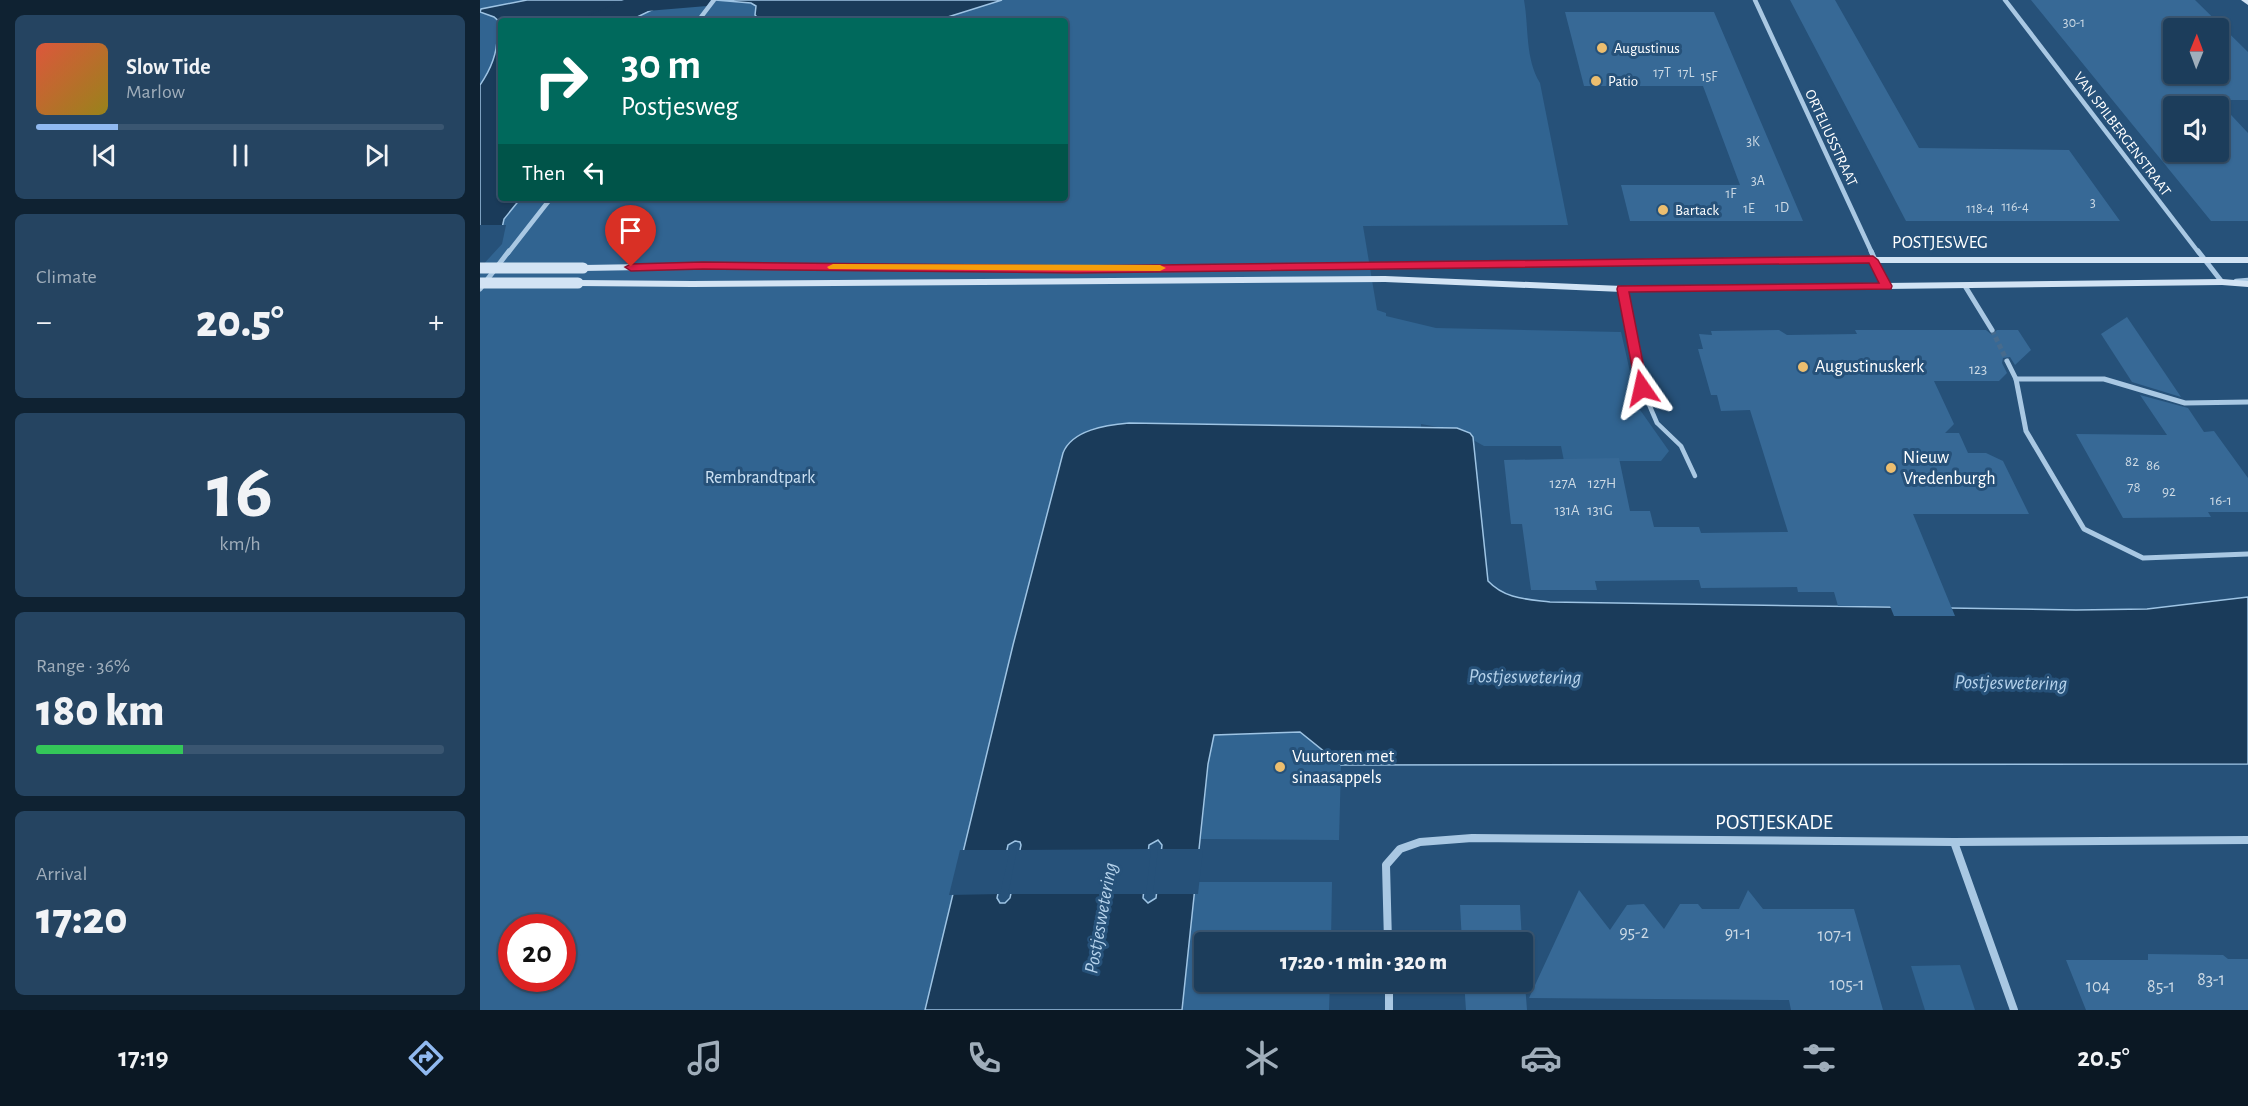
<!DOCTYPE html>
<html lang="en">
<head>
<meta charset="utf-8">
<style>
	:root { --surface:#1c3d5b; --page:#254461; --text:#f1f3f6; --muted:#a0aebb; --line:#3a5671; --accent:#90b9f0 }
	body { margin:0; font-family:"Alegreya Sans",sans-serif; background:var(--page); color:var(--text); height:100vh; display:flex; flex-direction:column; font-size:22px; white-space:nowrap }
	* { box-sizing:border-box; margin:0 }
	p { font-size:20px; color:var(--muted) }
	.icon { flex:none; width:33px; height:33px; fill:none; stroke:currentColor; stroke-width:2; stroke-linecap:round; stroke-linejoin:round }
	.map { position:relative; flex:1; overflow:hidden }
	.sheet { display:flex; flex-direction:column; gap:15px; padding:15px; background:#0f2232; width:480px }
	.sheet>* { flex:none }
	.top-card { position:absolute; left:18px; top:18px; width:570px; height:183px; border-radius:6px; box-shadow:0 2px 4px #0004,0 0 0 2px var(--line); background:#00695c; color:#fff; overflow:hidden }
	.needle { width:39px; rotate:1deg }
	.tools { position:absolute; left:1683px; top:18px; display:grid; gap:12px }
	.tools a { display:grid; place-items:center; width:66px; height:66px; border-radius:6px; background:var(--surface); box-shadow:0 2px 4px #0004,0 0 0 2px var(--line); font-size:30px }
	.speed { position:absolute; left:18px; top:914px; display:flex; gap:12px; font-size:30px; font-weight:700; text-align:center }
	.speed>* { display:grid; place-content:center; width:78px; height:78px; border-radius:50%; background:var(--surface); box-shadow:0 2px 4px #0004,0 0 0 2px var(--line); line-height:1 }
	.speed .limit { border:9px solid #d22; background:#fff; color:#111 }
	.pin { position:absolute; display:grid; place-items:center; width:51px; height:51px; color:#fff; margin:-62px -26px; border-radius:50% 50% 50% 0; rotate:-45deg; box-shadow:0 0 6px #0007 }
	.pin .icon { rotate:45deg }
	.me { position:absolute; width:66px; margin:-33px; rotate:349deg; stroke-linejoin:round; filter:drop-shadow(0 0 4px #0008) }
	.turn { display:flex; align-items:center; gap:21px; height:126px; padding:0 24px; font-size:27px }
	.turn .icon { width:78px; height:78px; stroke-width:2.5 }
	.turn b { display:block; font-size:42px; line-height:51px }
	.then { display:flex; align-items:center; height:57px; padding:0 24px; background:#0003; gap:12px; font-size:22px }
	.big { font-size:45px; font-weight:800; line-height:1.1 }
	.sheet .widget { flex:1; display:flex; flex-direction:column; justify-content:center; gap:9px; min-width:0; padding:0 21px; border-radius:9px; background:var(--page) }
	.sheet .dial { align-items:center; gap:0 }
	.dial b { font-size:78px; line-height:1 }
	.song { display:flex; align-items:center; gap:18px }
	.cover { width:72px; height:72px; border-radius:9px; background:linear-gradient(135deg,hsl(10 70% 55%),hsl(50 70% 35%)) }
	.played { height:6px; border-radius:3px; background:linear-gradient(90deg,var(--accent) 20%,var(--line) 20%) }
	.keys { display:flex; justify-content:space-around; direction:ltr }
	.heat { display:flex; justify-content:space-between; align-items:center; font-size:33px; direction:ltr }
	.charge { height:9px; border-radius:4px; background:linear-gradient(90deg,#34c759 36%,var(--line) 0) }
	.trip { position:absolute; left:714px; top:932px; width:339px; height:60px; border-radius:6px; background:var(--surface); box-shadow:0 2px 4px #0004,0 0 0 2px var(--line); font-weight:800; line-height:60px; text-align:center }
	.tab-bar { display:flex; height:96px; justify-content:space-around; align-items:center; background:#0b1824; color:var(--muted) }
	.tab-bar .icon { width:42px; height:42px }
	.tab-bar .active { color:var(--accent) }
	.tab-bar b { font-size:27px; color:var(--text) }
	main { display:flex; flex:1; min-height:0 }
	.map>svg:first-child { display:block }
	.green { fill:#316491; fill-rule:evenodd }
	.water { fill:#1a3b5a; stroke:#9ec4e4; stroke-width:1.5; fill-rule:evenodd }
	.pier { fill:#265179 }
	.lines { fill:none; stroke-linecap:round; stroke-linejoin:round }
	.canal { fill:#1a3b5a; fill-rule:evenodd }
	.building { fill:#376996; fill-rule:evenodd }
	.street-tunnel { stroke:#476b8d; stroke-width:5; stroke-dasharray:5 3; stroke-linecap:butt }
	.lane { stroke:#a9c8e3; stroke-width:4.5 }
	.street-far2 { stroke:#a9c8e3; stroke-width:4.5 }
	.street-far1 { stroke:#a9c8e3; stroke-width:5 }
	.street { stroke:#a9c8e3; stroke-width:8 }
	.secondary { fill:#d2e3f4; fill-rule:evenodd }
	.secondary-bridge { stroke:#d2e3f4; stroke-width:11 }
	.route { fill:#e11d48; stroke:#92132f; stroke-width:1.5 }
	.slow { fill:#f59e0b }
	.poi-dot { fill:#ecbe6f; stroke:#265179; stroke-width:2 }
	.labels { text-anchor:middle; dominant-baseline:central; stroke-width:6; stroke-linejoin:round; paint-order:stroke }
	.far-number-label { font-size:14px; fill:#cddae5 }
	.far-poi-label { font-size:15px; fill:#fff; stroke:#265179; text-anchor:start }
	.far-street-label { font-size:15px; fill:#fff; stroke:#265179 }
	.number-label { font-size:15px; fill:#cddae5 }
	.street-label { font-size:18px; fill:#fff; stroke:#265179 }
	.poi-label { font-size:18px; fill:#fff; stroke:#265179; text-anchor:start }
	.park-label { font-size:18px; fill:#cce1f3; stroke:#265179 }
	.near-number-label { font-size:18px; fill:#cddae5 }
	.water-label { font-size:20px; font-style:italic; fill:#b5d2eb; stroke:#265179 }
	.near-street-label { font-size:21px; fill:#fff; stroke:#265179 }
</style>
</head>
<body>
<main>
<section class="sheet">
<div class="widget">
<div class="song"><i class="cover"></i><div><b>Slow Tide</b><p>Marlow</p></div></div>
<div class="played"></div>
<div class="keys"><svg class="icon" aria-label="previous" viewBox="0 0 24 24"><path d="M18 5L8 12l10 7zM5 5v14"/></svg><svg class="icon" aria-label="pause" viewBox="0 0 24 24"><path d="M8 5v14M16 5v14"/></svg><svg class="icon" aria-label="next" viewBox="0 0 24 24"><path d="M6 5l10 7-10 7zM19 5v14"/></svg></div>
</div>
<div class="widget"><p>Climate</p>
<div class="heat"><a>−</a><b class="big">20.5°</b><a>+</a></div>
</div>
<div class="widget dial"><b>16</b><p>km/h</p></div>
<div class="widget"><p>Range · 36%</p><b class="big">180 km</b><div class="charge"></div></div>
<div class="widget"><p>Arrival</p><b class="big">17:20</b></div>
</section>
<div class="map">
<svg width="1768" height="1010" viewBox="0 0 1768 1010">
	<rect width="100%" height="100%" fill="#265179"/>
	<!-- green -->
	<g class="green">
		<path d="M0,0H1044C1049,28 1045,58 1060,83L1088,225L883,226L897,310L906,313V316L956,328L1141,332L1158,407L1189,451L1181,461H1084L1081,446H1004L975,430L941,424V428L605,437L582,459L533,645L445,1010H0ZM21,21H585V198H21ZM32,927H82V978H32Z"/>
		<polygon points="820,732 861,765 859,840 721,839 728,763 734,735"/>
		<polygon points="716,882 852,882 851,942 724,942 724,981 850,981 849,1010 702,1010"/>
		<polygon points="1480,965 1495,1010 1445,1010 1431,966"/>
	</g>
	<!-- water -->
	<g class="water">
		<polygon points="47,0 203,0 182,5 149,21 21,21 21,23 14,17 0,12 1,9"/>
		<polygon points="235,0 522,0 455,21 281,21 275,15 276,6 271,3"/>
		<path d="M21,31V198H41L24,219L19,242L0,265V85C11,69 18,53 17,34Z"/>
		<path d="M649,423L977,428L990,433L993,437L1008,581C1025,599 1046,599 1070,602L1596,610L1667,609L1768,597V764L861,765L820,732L734,735L728,764L702,1010H445L533,645L583,453C592,430 626,425 649,423ZM678,840L682,845L676,898L668,903L663,898L669,845ZM535,841L540,842L541,845L530,898L525,903H520L517,898L528,845Z"/>
	</g>
	<!-- pier -->
	<g class="pier">
		<polygon points="0,225 26,225 22,244 0,268"/>
		<polygon points="671,849 666,894 528,894 537,850"/>
		<polygon points="678,849 723,849 718,894 673,894"/>
		<polygon points="480,850 530,850 520,894 469,895"/>
	</g>
	<g class="lines">
		<!-- canal -->
		<polygon class="canal" points="144,0 231,0 227,6 167,11 144,21 104,21 109,15"/>
	</g>
	<!-- building -->
	<g class="building">
		<polygon points="1310,0 1355,0 1439,148 1589,150 1640,221 1426,221"/>
		<path d="M1551,0H1715L1768,52V100H1737L1768,133V221H1731ZM1694,28H1738V74H1694ZM1694,106H1738V152H1694Z"/>
		<polygon points="1085,12 1234,12 1323,221 1150,221 1141,185 1260,185 1223,86 1104,86"/>
		<polygon points="1647,317 1701,397 1652,382 1621,334"/>
		<polygon points="1299,330 1307,335 1377,334 1375,330 1506,330 1512,335 1517,330 1538,330 1551,350 1535,365 1530,357 1523,358 1522,363 1527,373 1519,381 1454,381 1474,424 1465,433 1479,433 1488,453 1506,453 1523,461 1549,514 1433,514 1475,616 1414,616 1410,606 1358,606 1354,592 1318,592 1317,587 1221,588 1219,580 1115,581 1117,590 1051,590 1042,524 1031,524 1024,460 1139,458 1150,511 1170,511 1174,527 1219,527 1221,533 1308,532 1270,410 1241,411 1237,395 1231,395 1218,349 1223,349 1219,334 1232,335 1231,331"/>
		<polygon points="1660,395 1708,408 1724,432 1734,431 1768,478 1768,512 1728,512 1731,517 1643,518 1596,434 1687,435"/>
		<polygon points="1099,890 1130,930 1147,905 1164,904 1184,929 1200,904 1218,904 1222,909 1259,909 1268,890 1283,909 1374,909 1403,1010 1311,1010 1309,1000 1049,998"/>
		<polygon points="980,905 1040,905 1042,942 982,942"/>
		<polygon points="1042,944 1047,1010 986,1010 984,981 1042,981"/>
		<polygon points="1668,954 1743,955 1748,959 1768,959 1768,1010 1606,1010 1586,960 1668,960"/>
	</g>
	<g class="lines">
		<!-- street-tunnel -->
		<polyline class="street-tunnel" points="1512,330 1527,361"/>
		<!-- lane -->
		<g class="lane">
			<polyline points="1756,281 1768,280"/>
			<polyline points="1142,289 1162,388 1177,423 1201,446 1215,476"/>
		</g>
		<!-- street-far2 -->
		<g class="street-far2">
			<polyline points="1275,0 1392,253"/>
			<polyline points="1525,0 1719,253"/>
			<polyline points="218,21 234,0"/>
			<polyline points="28,253 71,198"/>
		</g>
		<!-- street-far1 -->
		<g class="street-far1">
			<polyline points="1391,251 1407,286"/>
			<polyline points="1718,251 1742,282"/>
			<polyline points="1485,286 1512,330"/>
			<polyline points="0,289 29,251"/>
			<polyline points="1527,361 1536,379 1546,431 1604,529 1663,558 1768,554"/>
			<polyline points="1536,379 1624,379 1705,403 1768,402"/>
		</g>
		<!-- street -->
		<g class="street">
			<polyline points="1474,842 1534,1010"/>
			<polyline points="908,942 906,865 920,849 940,842 992,838 1474,842 1768,840"/>
			<polyline points="909,981 909,1010"/>
		</g>
		<!-- secondary -->
		<g class="secondary">
			<polygon points="1761,0 1768,0 1768,5"/>
			<polygon points="1320,257 1768,257 1768,263 1320,263 597,272 223,269 103,271 98,268 103,265 223,263 597,266"/>
			<polygon points="905,276 1142,286 1742,279 1768,281 1768,287 1742,285 1142,292 905,282 212,287 98,286 93,283 98,280 212,281"/>
		</g>
		<!-- secondary-bridge -->
		<g class="secondary-bridge">
			<polyline points="0,268 103,268"/>
			<polyline points="0,283 98,283"/>
		</g>
	</g>
	<!-- route -->
	<polygon class="route" points="1393,256 1398,260 1412,286 1411,289 1149,292 1168,388 1162,392 1156,388 1137,289 1138,286 1399,283 1389,263 597,273 223,269 151,271 145,267 151,264 223,262 597,266"/>
	<!-- slow -->
	<polygon class="slow" points="353,264 680,265 686,268 680,271 349,269 347,267"/>
	<!-- markers -->
	<g class="poi-dot">
		<circle cx="1122" cy="48" r="6"/>
		<circle cx="1116" cy="81" r="6"/>
		<circle cx="1183" cy="210" r="6"/>
		<circle cx="1323" cy="367" r="6"/>
		<circle cx="1411" cy="468" r="6"/>
		<circle cx="800" cy="767" r="6"/>
	</g>
	<g class="labels">
		<!-- far-number labels -->
		<g class="far-number-label">
			<text x="1594" y="23">30-1</text>
			<text x="1182" y="73">17T</text>
			<text x="1206" y="73">17L</text>
			<text x="1229" y="77">15F</text>
			<text x="1273" y="142">3K</text>
			<text x="1278" y="181">3A</text>
			<text x="1251" y="194">1F</text>
			<text x="1613" y="203">3</text>
			<text x="1535" y="207">116-4</text>
			<text x="1302" y="208">1D</text>
			<text x="1269" y="209">1E</text>
			<text x="1500" y="209">118-4</text>
		</g>
		<!-- far-poi labels -->
		<g class="far-poi-label">
			<text x="1134" y="48">Augustinus</text>
			<text x="1128" y="81">Patio</text>
			<text x="1195" y="210">Bartack</text>
		</g>
		<!-- far-street labels -->
		<g class="far-street-label">
			<text transform="translate(1642 134) rotate(53)">VAN SPILBERGENSTRAAT</text>
			<text transform="translate(1351 138) rotate(65)">ORTELIUSSTRAAT</text>
		</g>
		<!-- number labels -->
		<g class="number-label">
			<text x="1498" y="369">123</text>
			<text x="1652" y="461">82</text>
			<text x="1673" y="465">86</text>
			<text x="1083" y="483">127A</text>
			<text x="1122" y="483">127H</text>
			<text x="1654" y="487">78</text>
			<text x="1689" y="491">92</text>
			<text x="1741" y="500">16-1</text>
			<text x="1087" y="510">131A</text>
			<text x="1120" y="510">131G</text>
		</g>
		<!-- street labels -->
		<g class="street-label">
			<text x="1460" y="243">POSTJESWEG</text>
		</g>
		<!-- poi labels -->
		<g class="poi-label">
			<text x="1335" y="367">Augustinuskerk</text>
			<text x="1423" y="458">Nieuw<tspan x="1423" dy="21">Vredenburgh</tspan></text>
			<text x="812" y="757">Vuurtoren met<tspan x="812" dy="21">sinaasappels</tspan></text>
		</g>
		<!-- park labels -->
		<g class="park-label">
			<text x="280" y="478">Rembrandtpark</text>
		</g>
		<!-- near-number labels -->
		<g class="near-number-label">
			<text x="1154" y="933">95-2</text>
			<text x="1258" y="934">91-1</text>
			<text x="1355" y="936">107-1</text>
			<text x="1731" y="980">83-1</text>
			<text x="1367" y="985">105-1</text>
			<text x="1618" y="987">104</text>
			<text x="1681" y="987">85-1</text>
		</g>
		<!-- water labels -->
		<g class="water-label">
			<text transform="translate(1045 677) rotate(1)">Postjeswetering</text>
			<text transform="translate(1531 683) rotate(1)">Postjeswetering</text>
			<text transform="translate(621 918) rotate(-80)">Postjeswetering</text>
		</g>
		<!-- near-street labels -->
		<g class="near-street-label">
			<text x="1294" y="822">POSTJESKADE</text>
		</g>
	</g>
</svg>
<div class="tools">
<a><svg class="needle" viewBox="-14 -14 28 28"><path d="M0-13l5 13h-10z" fill="#e53935"/><path d="M0 13l5-13h-10z" fill="#a0aebb"/></svg></a>
<a><svg class="icon" aria-label="sound" viewBox="0 0 24 24"><path d="M4 9h4l5-4v14l-5-4H4zM17 9q2 3 0 6"/></svg></a>
</div>
<div class="speed"><div class="limit">20</div></div>
<div class="pin" style="left:151px;top:267px;background:#d93025"><svg class="icon" aria-label="arrive" viewBox="0 0 24 24"><path d="M6 21V4h12l-3 4 3 4H6"/></svg></div>
<svg class="me" style="left:1162px;top:388px" viewBox="-20 -20 40 40"><path d="M0-17L14 15 0 8-14 15z" fill="#e11d48" stroke="#fff" stroke-width="4"/></svg>
<div class="trip">17:20 · 1 min · 320 m</div>
<div class="top-card">
<div class="turn"><svg class="icon" aria-label="right" viewBox="0 0 24 24"><path d="M7 20v-9h11M14 6l5 5-5 5"/></svg><div><b>30 m</b>Postjesweg</div></div>
<div class="then">Then<svg class="icon" aria-label="left" viewBox="0 0 24 24"><path d="M17 20v-9H6M10 6l-5 5 5 5"/></svg></div>
</div>
</div>
</main>
<nav class="tab-bar">
<b>17:19</b>
<svg class="icon active" aria-label="directions" viewBox="0 0 24 24"><path d="M12 3l9 9-9 9-9-9zM9 14v-3h6M13 9l2 2-2 2"/></svg>
<svg class="icon" aria-label="music" viewBox="0 0 24 24"><path d="M9 18V5l10-2v13"/><circle cx="6" cy="18" r="3"/><circle cx="16" cy="16" r="3"/></svg>
<svg class="icon" aria-label="phone" viewBox="0 0 24 24"><path d="M5 4h4l2 5-3 2q2 4 5 5l2-3 5 2v4C11 20 4 13 5 4z"/></svg>
<svg class="icon" aria-label="climate" viewBox="0 0 24 24"><path d="M12 3v18M4 7l16 10M4 17L20 7"/></svg>
<svg class="icon" aria-label="car" viewBox="0 0 24 24"><path d="M5 17H2v-5l4-1 3-4h7l3 4 3 1v5h-3M9 17h6M6 11h13"/><circle cx="7" cy="17" r="2"/><circle cx="17" cy="17" r="2"/></svg>
<svg class="icon" aria-label="filters" viewBox="0 0 24 24"><path d="M4 7h16M4 17h16"/><circle cx="9" cy="7" r="2"/><circle cx="15" cy="17" r="2"/></svg>
<b>20.5°</b>
</nav>
</body>
</html>
